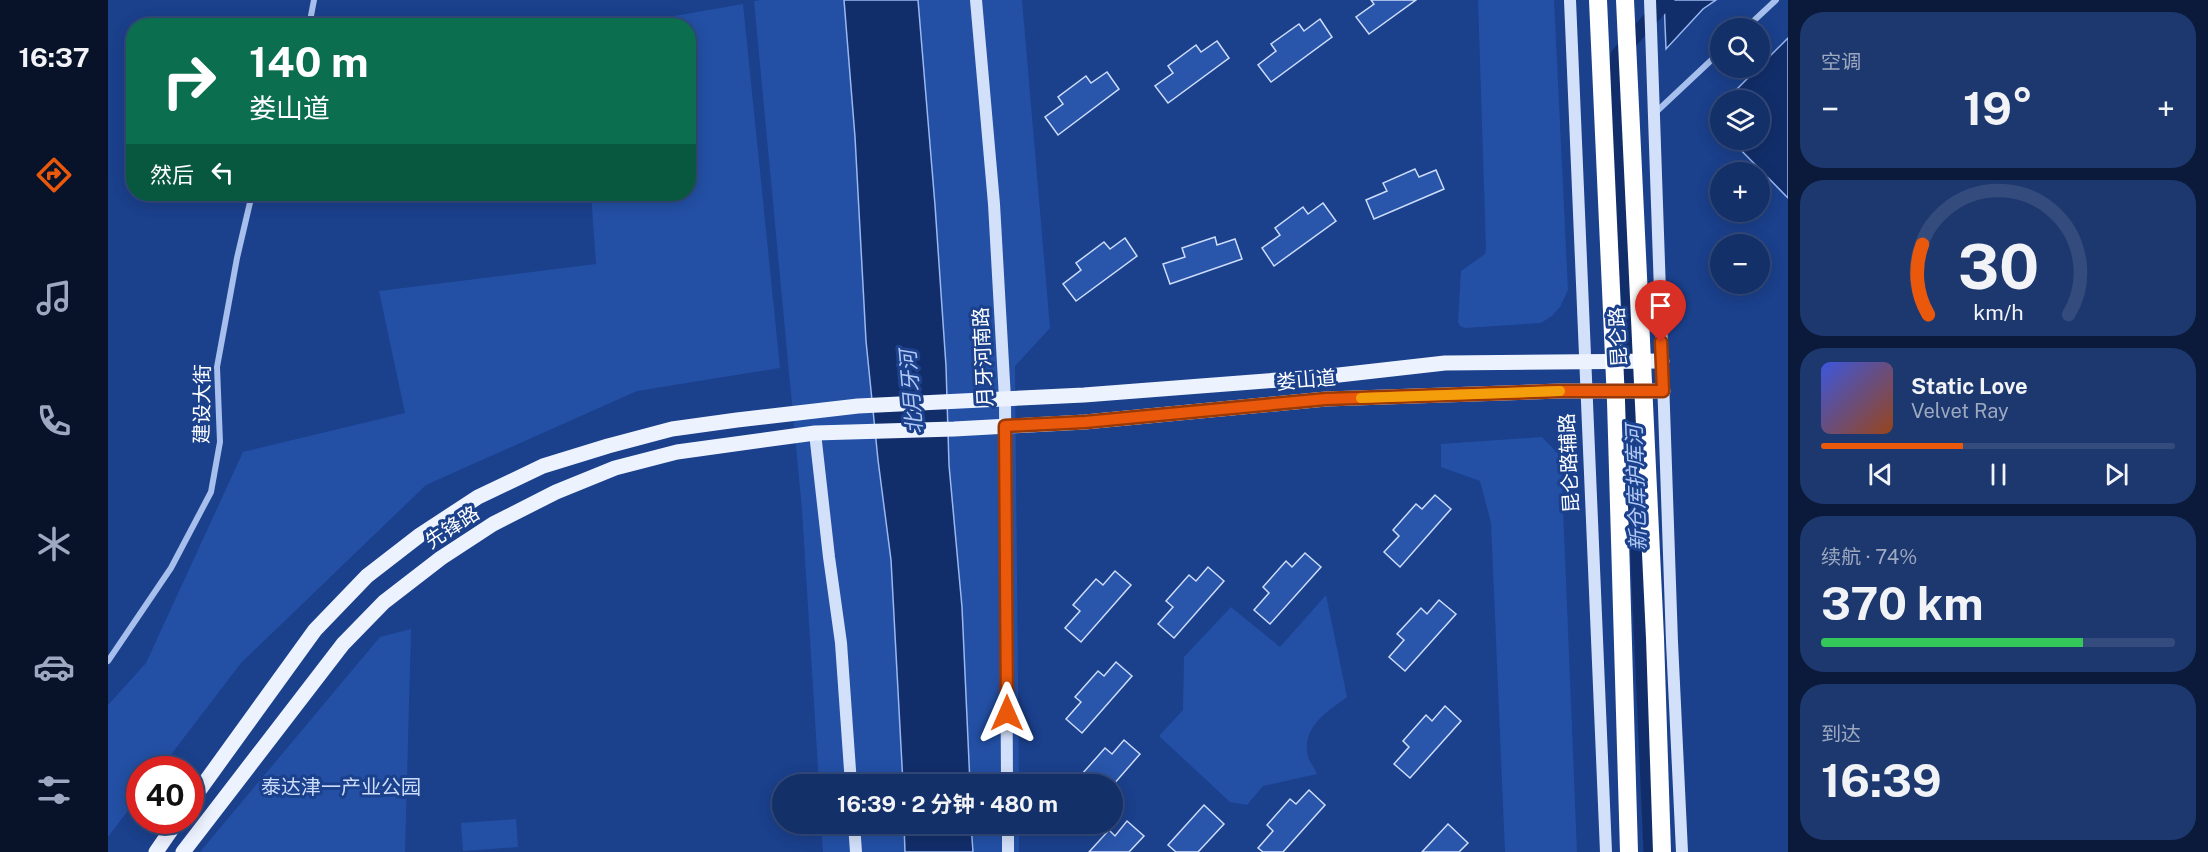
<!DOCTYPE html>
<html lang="zh">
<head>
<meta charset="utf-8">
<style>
	:root { --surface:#143069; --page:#1d386f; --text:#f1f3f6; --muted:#9da9c0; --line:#334b7d; --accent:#ea580c }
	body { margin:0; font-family:"Public Sans","Noto Sans SC",sans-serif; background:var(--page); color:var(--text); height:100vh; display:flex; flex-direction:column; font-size:22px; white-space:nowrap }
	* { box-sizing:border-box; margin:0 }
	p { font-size:20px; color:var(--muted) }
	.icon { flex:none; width:33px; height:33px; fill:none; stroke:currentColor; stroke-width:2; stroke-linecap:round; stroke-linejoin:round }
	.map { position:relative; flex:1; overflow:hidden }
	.details { display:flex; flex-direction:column; gap:12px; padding:12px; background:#0b1a3a; width:420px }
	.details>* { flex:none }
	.hud { position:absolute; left:18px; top:18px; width:570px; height:183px; border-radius:24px; box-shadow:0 3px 15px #0003,0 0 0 2px var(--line); background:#0b6e4f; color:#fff; overflow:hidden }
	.tools { position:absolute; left:1602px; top:18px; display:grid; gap:12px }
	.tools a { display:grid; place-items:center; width:60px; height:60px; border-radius:50%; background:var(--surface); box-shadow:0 3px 15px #0003,0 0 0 2px var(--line); font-size:30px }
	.speed { position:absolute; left:18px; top:756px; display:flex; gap:12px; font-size:30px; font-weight:700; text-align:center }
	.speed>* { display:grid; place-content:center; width:78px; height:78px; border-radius:50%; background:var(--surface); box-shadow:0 3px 15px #0003,0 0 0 2px var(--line); line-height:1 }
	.speed .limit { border:9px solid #d22; background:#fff; color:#111 }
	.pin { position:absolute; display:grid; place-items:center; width:51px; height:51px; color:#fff; margin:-62px -26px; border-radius:50% 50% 50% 0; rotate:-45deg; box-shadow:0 0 6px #0007 }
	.pin .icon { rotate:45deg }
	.me { position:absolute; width:66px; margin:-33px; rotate:0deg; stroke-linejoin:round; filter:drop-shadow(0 0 4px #0008) }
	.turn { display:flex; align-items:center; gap:21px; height:126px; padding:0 24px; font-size:27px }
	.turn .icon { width:78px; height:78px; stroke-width:2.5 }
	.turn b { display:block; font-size:42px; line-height:51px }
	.then { display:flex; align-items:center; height:57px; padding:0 24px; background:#0003; gap:12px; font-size:22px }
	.big { font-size:45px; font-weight:700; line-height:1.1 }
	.details .card { flex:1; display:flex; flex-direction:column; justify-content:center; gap:9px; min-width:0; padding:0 21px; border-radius:24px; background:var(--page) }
	.details .dial { align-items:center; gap:0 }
	.dial svg { height:156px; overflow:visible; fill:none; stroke:var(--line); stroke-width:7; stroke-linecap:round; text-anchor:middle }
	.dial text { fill:var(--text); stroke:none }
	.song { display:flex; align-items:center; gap:18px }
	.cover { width:72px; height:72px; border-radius:9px; background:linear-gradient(135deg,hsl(230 70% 55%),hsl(20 70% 35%)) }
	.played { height:6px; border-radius:3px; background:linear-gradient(90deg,var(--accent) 40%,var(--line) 40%) }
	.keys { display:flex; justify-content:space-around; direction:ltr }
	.heat { display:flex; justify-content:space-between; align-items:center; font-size:33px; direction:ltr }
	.charge { height:9px; border-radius:4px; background:linear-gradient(90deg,#34c759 74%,var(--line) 0) }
	.trip { position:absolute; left:664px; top:774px; width:351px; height:60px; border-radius:30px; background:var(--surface); box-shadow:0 3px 15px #0003,0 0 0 2px var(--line); font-weight:700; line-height:60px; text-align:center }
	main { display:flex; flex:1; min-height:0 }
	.tab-bar { display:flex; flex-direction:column; width:108px; justify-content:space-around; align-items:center; background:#08132a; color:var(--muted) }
	.tab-bar .icon { width:42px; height:42px }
	.tab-bar .active { color:var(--accent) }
	.tab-bar b { font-size:27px; color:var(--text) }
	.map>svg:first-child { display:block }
	.green { fill:#2350a5 }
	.water { fill:#122e6a; stroke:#99b8f0; stroke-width:1.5 }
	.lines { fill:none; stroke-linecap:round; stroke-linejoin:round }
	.canal { stroke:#122e6a; stroke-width:15 }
	.building { fill:#2955aa; stroke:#ccdcfa; stroke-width:1.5 }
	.street { stroke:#a6bfed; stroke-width:6 }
	.secondary { stroke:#d3e0fa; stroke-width:12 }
	.primary { stroke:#edf2ff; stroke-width:15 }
	.highway-bridge { stroke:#fff; stroke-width:18 }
	.route-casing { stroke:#983908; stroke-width:15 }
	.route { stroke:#ea580c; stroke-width:10 }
	.slow { stroke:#f59e0b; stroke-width:10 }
	.labels { text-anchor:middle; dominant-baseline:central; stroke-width:6; stroke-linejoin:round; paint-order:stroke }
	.street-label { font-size:20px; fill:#fff; stroke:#1b408c }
	.park-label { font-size:20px; fill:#ccdcfa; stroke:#1b408c }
	.water-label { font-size:21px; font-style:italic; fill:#b2c9f5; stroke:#1b408c }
</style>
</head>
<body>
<main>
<nav class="tab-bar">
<b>16:37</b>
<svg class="icon active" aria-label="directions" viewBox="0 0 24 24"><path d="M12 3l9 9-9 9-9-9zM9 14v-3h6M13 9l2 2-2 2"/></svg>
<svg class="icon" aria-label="music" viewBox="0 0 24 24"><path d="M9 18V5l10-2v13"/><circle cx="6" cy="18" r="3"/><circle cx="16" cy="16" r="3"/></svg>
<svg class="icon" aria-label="phone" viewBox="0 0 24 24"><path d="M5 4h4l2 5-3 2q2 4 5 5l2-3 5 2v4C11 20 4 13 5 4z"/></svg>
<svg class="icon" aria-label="climate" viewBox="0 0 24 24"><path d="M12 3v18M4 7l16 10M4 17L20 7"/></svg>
<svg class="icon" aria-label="car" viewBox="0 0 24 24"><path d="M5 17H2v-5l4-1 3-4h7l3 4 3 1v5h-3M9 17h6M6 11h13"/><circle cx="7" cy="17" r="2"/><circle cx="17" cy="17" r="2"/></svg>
<svg class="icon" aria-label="filters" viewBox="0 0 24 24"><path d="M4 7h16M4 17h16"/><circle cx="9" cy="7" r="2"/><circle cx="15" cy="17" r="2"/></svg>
</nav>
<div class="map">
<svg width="1680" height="852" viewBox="0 0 1680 852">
	<rect width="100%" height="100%" fill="#1b408c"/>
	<!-- green -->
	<g class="green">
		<polygon points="653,0 914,0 942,328 907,366 911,784 711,784 694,510 646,1"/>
		<polygon points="1370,0 1446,0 1460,290 1452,307 1444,316 1433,323 1357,328 1352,326 1350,322 1353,271 1377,254 1378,249"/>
		<polygon points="635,4 672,368 529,391 318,485 133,663 52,769 32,770 31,796 0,837 0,705 38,663 135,452 297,413 271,291 488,264 483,194 580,194 580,26 515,25"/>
		<polygon points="1434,437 1453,457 1469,852 1397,852 1383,523 1372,481 1333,467 1333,444"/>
		<path d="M1218,595L1239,697C1219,712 1193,727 1200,757C1202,762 1207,769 1209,774L1155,786L1139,805L1122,802L1051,736L1075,710L1076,657L1123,607L1172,647Z"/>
		<polygon points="303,629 297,852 92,852 272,637"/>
		<polygon points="408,819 410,847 355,851 353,823"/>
		<polygon points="713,824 911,824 911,852 715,852"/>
	</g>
	<!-- water -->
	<g class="water">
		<polygon points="736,0 810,0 827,205 838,366 841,465 854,607 862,784 795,784 783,560 770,460 758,341 747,137"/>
		<polygon points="1556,0 1608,0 1595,9 1558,49"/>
		<polygon points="1680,38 1680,198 1623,140 1652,140 1652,100 1618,100"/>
		<polygon points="796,824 863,824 865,852 797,852"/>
	</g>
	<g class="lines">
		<!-- canal -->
		<polyline class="canal" points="1543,852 1524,419 1522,322 1507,78 1510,55 1559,0"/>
	</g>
	<!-- building -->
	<g class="building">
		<polygon points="1263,0 1308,0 1261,34 1248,17 1266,4"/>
		<polygon points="1212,19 1224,37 1163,82 1150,65 1168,51 1163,44 1191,24 1196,31"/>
		<polygon points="1109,41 1121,58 1060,103 1047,86 1065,73 1060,66 1088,45 1093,52"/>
		<polygon points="999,72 1011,89 950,135 937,117 955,104 950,97 978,76 983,83"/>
		<polygon points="1307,169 1311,177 1328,170 1336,189 1266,219 1258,200 1279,191 1275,183"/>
		<polygon points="1215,203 1228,221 1166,266 1154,248 1172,235 1167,228 1195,207 1200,214"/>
		<polygon points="1107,237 1109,245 1127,239 1134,259 1062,284 1055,264 1077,257 1074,248"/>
		<polygon points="1017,238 1029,256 968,301 955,284 973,270 968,263 996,242 1002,249"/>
		<polygon points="1327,495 1343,509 1292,567 1276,552 1291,536 1285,530 1308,504 1314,509"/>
		<polygon points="1197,553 1213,567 1162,624 1146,610 1161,593 1155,587 1178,561 1184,567"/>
		<polygon points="1100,567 1116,581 1066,638 1050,624 1065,607 1058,601 1081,575 1088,581"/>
		<polygon points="1007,571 1023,585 973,642 957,628 972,611 965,605 988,579 995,585"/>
		<polygon points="1331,600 1348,614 1297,671 1281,657 1296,640 1289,634 1313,608 1319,614"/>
		<polygon points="1008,662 1024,676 974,733 958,719 973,702 967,697 990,671 996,676"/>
		<polygon points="1337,706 1353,721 1302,778 1286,764 1301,747 1295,741 1318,715 1324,721"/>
		<polygon points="1016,740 1032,754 1005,785 977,784 981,780 974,774 997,748 1004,754"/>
		<polygon points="1201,790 1217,805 1175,852 1155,852 1150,848 1165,831 1159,825 1182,799 1188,804"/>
		<polygon points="1096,805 1116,824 1090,852 1068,852 1060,845"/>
		<polygon points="1019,821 1036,836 1021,852 981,852 1001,830 1007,836"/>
		<polygon points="1340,824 1360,843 1351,852 1314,852"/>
	</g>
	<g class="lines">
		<!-- street -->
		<g class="street">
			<polyline points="201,26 206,0"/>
			<polyline points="1638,28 1668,0"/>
			<polyline points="1547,113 1612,52"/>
			<polyline points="0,661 63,568 103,492 112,442 109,367 129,258 144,194"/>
		</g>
		<!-- secondary -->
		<g class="secondary">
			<polyline points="868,0 886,204 897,399 899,784"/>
			<polyline points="1462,0 1498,852"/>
			<polyline points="1542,0 1564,642 1574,852"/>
			<polyline points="707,433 721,557 733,643 743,784"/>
			<polyline points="746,824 748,852"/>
			<polyline points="900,824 900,852"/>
		</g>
		<!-- primary -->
		<g class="primary">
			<polyline points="82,803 207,630 259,576 312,535 370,497 435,466 500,446 564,429 629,420 750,406 976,395 1222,376 1337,363 1554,361"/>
			<polyline points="48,852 70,820"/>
			<polyline points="75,852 235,644 276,602 333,558 385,524 448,492 507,468 569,452 707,433 846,429 977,422 1218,399 1452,391 1555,391"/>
		</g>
		<!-- highway-bridge -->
		<g class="highway-bridge">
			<polyline points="1490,0 1508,401 1521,852"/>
			<polyline points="1517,0 1547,638 1554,852"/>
		</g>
	</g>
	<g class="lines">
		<!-- route casing -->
		<g class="route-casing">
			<polyline id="route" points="899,713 897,426 977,422 1218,399 1452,391 1555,391 1553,342"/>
		</g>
		<!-- route -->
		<use href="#route" class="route"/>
		<!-- slow -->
		<polyline class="slow" points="1253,398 1452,391"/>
	</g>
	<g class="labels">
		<!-- street labels -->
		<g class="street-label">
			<text transform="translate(1510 337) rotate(-93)">昆仑路</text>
			<text transform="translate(875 357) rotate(-93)">月牙河南路</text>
			<text transform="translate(1198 380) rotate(-5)">娄山道</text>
			<text transform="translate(94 404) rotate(-89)">建设大街</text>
			<text transform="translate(1461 463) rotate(-93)">昆仑路辅路</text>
			<text transform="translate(344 527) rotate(-33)">先锋路</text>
		</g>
		<!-- park labels -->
		<g class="park-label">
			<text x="233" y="787">泰达津一产业公园</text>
		</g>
		<!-- water labels -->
		<g class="water-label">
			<text transform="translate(803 392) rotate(-95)">北月牙河</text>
			<text transform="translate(1528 488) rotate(-92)">新仓库护库河</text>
		</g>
	</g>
</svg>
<div class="tools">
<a><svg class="icon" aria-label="search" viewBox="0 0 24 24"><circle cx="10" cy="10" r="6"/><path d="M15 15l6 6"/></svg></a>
<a><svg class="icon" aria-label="layers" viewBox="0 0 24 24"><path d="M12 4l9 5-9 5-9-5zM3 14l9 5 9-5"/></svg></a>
<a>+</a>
<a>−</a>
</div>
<div class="speed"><div class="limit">40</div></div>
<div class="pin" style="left:1553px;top:342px;background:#d93025"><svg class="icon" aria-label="arrive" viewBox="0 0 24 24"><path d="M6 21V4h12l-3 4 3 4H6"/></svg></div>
<svg class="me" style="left:899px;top:713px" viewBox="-20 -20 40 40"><path d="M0-17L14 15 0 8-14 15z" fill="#ea580c" stroke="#fff" stroke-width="4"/></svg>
<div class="trip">16:39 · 2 分钟 · 480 m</div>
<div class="hud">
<div class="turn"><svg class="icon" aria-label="right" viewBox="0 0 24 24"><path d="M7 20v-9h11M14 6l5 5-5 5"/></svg><div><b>140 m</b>娄山道</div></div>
<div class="then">然后<svg class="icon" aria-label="left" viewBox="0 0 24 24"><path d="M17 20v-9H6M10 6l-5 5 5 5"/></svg></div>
</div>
</div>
<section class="details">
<div class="card"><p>空调</p>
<div class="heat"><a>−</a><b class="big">19°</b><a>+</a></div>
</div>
<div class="card dial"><svg viewBox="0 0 100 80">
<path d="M14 69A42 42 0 1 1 86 69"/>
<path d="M14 69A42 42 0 0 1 11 33" stroke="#ea580c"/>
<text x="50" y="56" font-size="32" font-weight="700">30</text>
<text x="50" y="72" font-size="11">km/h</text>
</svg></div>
<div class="card">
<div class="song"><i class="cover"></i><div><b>Static Love</b><p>Velvet Ray</p></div></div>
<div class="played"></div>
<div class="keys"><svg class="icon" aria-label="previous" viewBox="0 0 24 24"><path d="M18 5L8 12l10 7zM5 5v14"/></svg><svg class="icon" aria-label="pause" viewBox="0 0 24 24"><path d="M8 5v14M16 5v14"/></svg><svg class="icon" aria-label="next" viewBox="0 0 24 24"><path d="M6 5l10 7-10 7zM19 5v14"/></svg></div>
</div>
<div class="card"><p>续航 · 74%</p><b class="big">370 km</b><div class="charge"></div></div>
<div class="card"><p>到达</p><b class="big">16:39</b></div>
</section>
</main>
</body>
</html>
